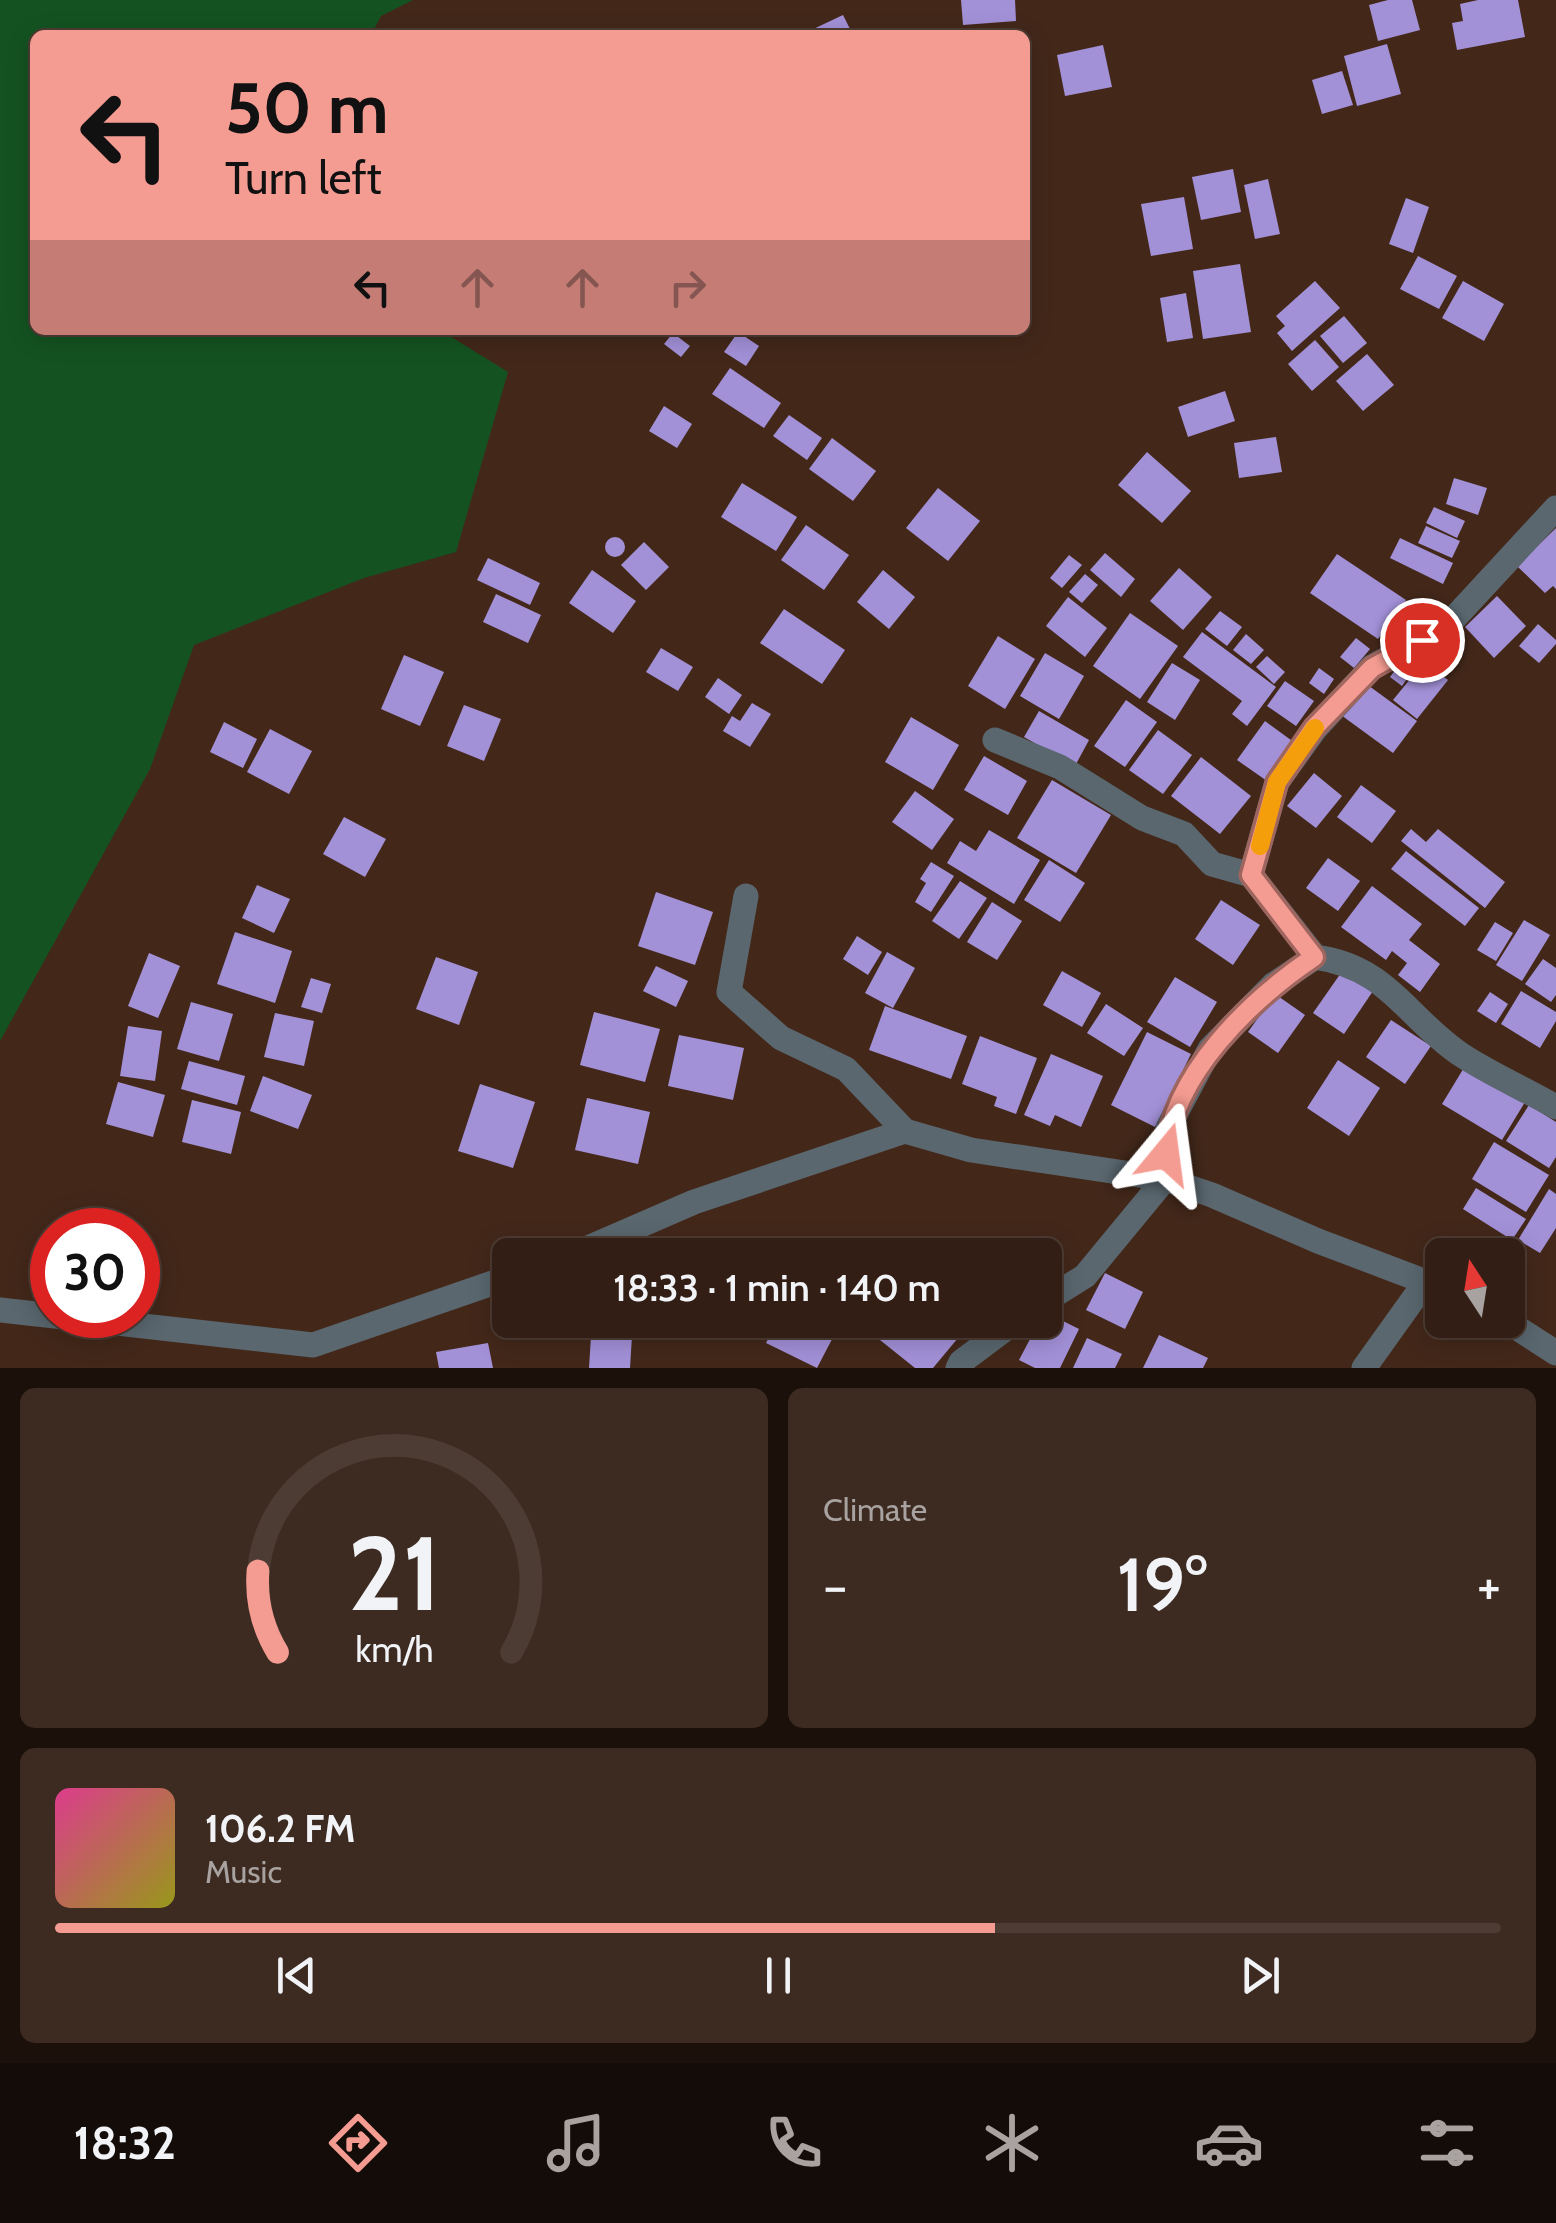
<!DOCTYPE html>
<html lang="en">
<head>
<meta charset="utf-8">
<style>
	:root { --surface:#321e14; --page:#3d2b22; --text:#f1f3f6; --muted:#a8a2a0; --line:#4d3c34; --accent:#f59c92 }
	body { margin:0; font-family:Cabin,sans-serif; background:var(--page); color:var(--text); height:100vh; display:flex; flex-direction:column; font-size:38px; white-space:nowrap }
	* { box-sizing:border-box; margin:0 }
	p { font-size:32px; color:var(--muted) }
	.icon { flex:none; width:55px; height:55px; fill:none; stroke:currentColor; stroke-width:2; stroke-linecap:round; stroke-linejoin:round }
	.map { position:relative; height:1368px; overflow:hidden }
	.drawer { display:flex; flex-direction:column; gap:20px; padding:20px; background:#1c100b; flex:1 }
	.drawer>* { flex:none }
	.top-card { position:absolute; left:30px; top:30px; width:1000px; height:305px; border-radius:15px; box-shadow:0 5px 25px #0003,0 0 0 2px var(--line); background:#f59c92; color:#111; overflow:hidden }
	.needle { width:65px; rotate:348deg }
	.tools { position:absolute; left:1425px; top:1238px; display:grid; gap:20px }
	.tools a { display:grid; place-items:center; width:100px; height:100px; border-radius:15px; background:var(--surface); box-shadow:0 5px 25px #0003,0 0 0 2px var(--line); font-size:50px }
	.speed { position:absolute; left:30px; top:1208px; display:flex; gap:20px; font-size:50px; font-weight:700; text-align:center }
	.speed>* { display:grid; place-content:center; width:130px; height:130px; border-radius:50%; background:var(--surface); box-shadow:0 5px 25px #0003,0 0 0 2px var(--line); line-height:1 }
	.speed .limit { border:15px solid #d22; background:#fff; color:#111 }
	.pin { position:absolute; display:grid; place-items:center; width:85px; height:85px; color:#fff; margin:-42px; border:5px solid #fff; border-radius:50%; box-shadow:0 2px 10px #0007 }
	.me { position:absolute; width:110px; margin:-55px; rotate:16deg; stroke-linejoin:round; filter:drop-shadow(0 0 8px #0008) }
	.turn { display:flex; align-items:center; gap:35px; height:210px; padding:0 30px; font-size:45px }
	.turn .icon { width:130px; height:130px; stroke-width:2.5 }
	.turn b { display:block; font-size:70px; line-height:85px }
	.lanes { display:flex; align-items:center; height:95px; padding:0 30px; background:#0003; justify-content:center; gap:50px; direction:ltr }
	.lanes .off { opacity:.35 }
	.big { font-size:75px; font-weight:600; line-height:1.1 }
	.drawer .widget { flex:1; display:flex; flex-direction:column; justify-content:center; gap:15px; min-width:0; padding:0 35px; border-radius:15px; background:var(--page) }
	.drawer .dial { align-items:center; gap:0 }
	.dial svg { height:260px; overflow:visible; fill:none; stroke:var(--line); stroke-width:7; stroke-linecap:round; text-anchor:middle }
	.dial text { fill:var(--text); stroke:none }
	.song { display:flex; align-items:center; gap:30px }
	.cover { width:120px; height:120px; border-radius:15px; background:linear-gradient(135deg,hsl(330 70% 55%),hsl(60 70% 35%)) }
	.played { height:10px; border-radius:5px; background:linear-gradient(90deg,var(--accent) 65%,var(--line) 65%) }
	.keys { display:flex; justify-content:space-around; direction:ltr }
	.heat { display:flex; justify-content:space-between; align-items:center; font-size:55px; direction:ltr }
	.drawer .tiles { flex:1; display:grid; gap:20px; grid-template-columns:1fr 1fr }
	.widget:last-child { grid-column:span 2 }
	.trip { position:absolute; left:492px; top:1238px; width:570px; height:100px; border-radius:15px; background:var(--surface); box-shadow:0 5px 25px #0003,0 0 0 2px var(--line); font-weight:600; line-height:100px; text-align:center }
	.dock { display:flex; height:160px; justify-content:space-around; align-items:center; background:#140c08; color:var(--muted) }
	.dock .icon { width:70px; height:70px }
	.dock .current { color:var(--accent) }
	.dock b { font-size:45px; color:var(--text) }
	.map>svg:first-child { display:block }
	.green { fill:#145321 }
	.building { fill:#a391d8 }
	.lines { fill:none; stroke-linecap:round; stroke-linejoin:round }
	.minor { stroke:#5a676f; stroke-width:25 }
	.route-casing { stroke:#9f655f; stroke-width:25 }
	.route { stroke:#f59c92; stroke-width:18 }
	.slow { stroke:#f59e0b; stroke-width:18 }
</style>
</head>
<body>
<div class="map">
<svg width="1556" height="1368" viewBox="0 0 1556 1368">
	<rect width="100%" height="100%" fill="#43281a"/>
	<!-- green -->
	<polygon class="green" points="0,0 413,0 381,16 371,35 35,35 35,330 440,330 508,372 456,552 364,578 194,645 150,769 0,1041"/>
	<!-- building -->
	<g class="building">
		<polygon points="961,0 1015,0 1016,21 963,25"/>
		<polygon points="1388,0 1412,0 1420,30 1378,41 1369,5"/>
		<polygon points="1478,0 1518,0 1525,37 1457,50 1452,23 1463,21 1460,4"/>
		<polygon points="843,15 853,35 809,35 807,32"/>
		<polygon points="1387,44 1401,94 1357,106 1344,56"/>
		<polygon points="1103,45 1112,87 1065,96 1057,55"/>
		<polygon points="1342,71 1353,105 1322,114 1312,80"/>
		<polygon points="1233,169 1241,212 1201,220 1192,177"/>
		<polygon points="1268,179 1280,234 1255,239 1244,185"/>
		<polygon points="1184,197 1193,249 1151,256 1141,204"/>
		<polygon points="1406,198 1429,207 1413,253 1389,244"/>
		<polygon points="1418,256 1457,276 1439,309 1400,289"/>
		<polygon points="1240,264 1251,332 1203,339 1193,271"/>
		<polygon points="1315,281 1340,308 1292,351 1277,333 1285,326 1276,316"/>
		<polygon points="1463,281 1504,304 1484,341 1442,318"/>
		<polygon points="1186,293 1193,338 1167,342 1160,298"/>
		<polygon points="1344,316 1367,343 1343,363 1320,336"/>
		<polygon points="738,332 759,346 746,366 724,352"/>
		<polygon points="673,333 690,346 681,357 664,344"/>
		<polygon points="1315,340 1339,367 1312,391 1288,364"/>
		<polygon points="1367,354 1394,385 1363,411 1336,381"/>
		<polygon points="730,368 781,403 764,428 712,394"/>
		<polygon points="1225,391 1235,421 1188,437 1178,407"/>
		<polygon points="664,406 692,424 677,448 649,431"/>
		<polygon points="789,415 822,438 807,460 773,436"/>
		<polygon points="1276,437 1282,472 1239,478 1234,443"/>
		<polygon points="832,438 876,471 853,501 809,469"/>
		<polygon points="1147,452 1191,491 1162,523 1118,485"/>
		<polygon points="1454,478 1487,488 1478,515 1446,504"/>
		<polygon points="742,483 797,517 776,551 721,517"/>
		<polygon points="938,488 980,521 948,561 906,528"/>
		<polygon points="1434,507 1465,521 1457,538 1426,523"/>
		<polygon points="806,525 849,555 824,590 781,560"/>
		<polygon points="1426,526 1460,541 1452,558 1418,543"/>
		<polygon points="1556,528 1556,589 1553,586 1545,593 1517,566"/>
		<circle cx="615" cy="547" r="10"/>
		<polygon points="1400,538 1453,563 1443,584 1390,558"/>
		<polygon points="644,542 669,567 646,590 621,565"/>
		<polygon points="1105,553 1135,579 1121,597 1090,570"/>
		<polygon points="1337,554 1406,600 1378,639 1310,593"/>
		<polygon points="1069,555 1082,565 1062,588 1050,578"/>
		<polygon points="488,558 540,583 530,605 477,580"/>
		<polygon points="1179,568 1212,597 1183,630 1150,601"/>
		<polygon points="592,570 636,601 613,633 569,603"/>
		<polygon points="883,570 915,597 889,629 857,602"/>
		<polygon points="1085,574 1098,585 1082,603 1069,592"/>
		<polygon points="496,594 541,615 528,643 483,622"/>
		<polygon points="1497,596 1526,626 1494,658 1465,627"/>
		<polygon points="1068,597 1107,628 1085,657 1046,626"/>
		<polygon points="784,609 845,650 822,684 760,643"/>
		<polygon points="1220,611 1242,627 1227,646 1205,629"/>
		<polygon points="1130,613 1178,646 1140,699 1093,666"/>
		<polygon points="1538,624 1556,640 1556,644 1539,663 1519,646"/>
		<polygon points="1202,632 1276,687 1247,726 1232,714 1242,701 1183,657"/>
		<polygon points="1246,634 1264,650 1251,664 1233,650"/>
		<polygon points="998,636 1035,659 1005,709 968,686"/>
		<polygon points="1356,638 1370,649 1354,668 1340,657"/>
		<polygon points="661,648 693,667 678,691 646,672"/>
		<polygon points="1045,653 1084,676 1059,719 1020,696"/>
		<polygon points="1407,654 1418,663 1402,686 1390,677"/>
		<polygon points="404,655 444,672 420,726 381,709"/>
		<polygon points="1267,656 1285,672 1274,684 1256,667"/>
		<polygon points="1424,662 1448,680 1417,719 1393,700"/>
		<polygon points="1172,663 1200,680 1175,720 1147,702"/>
		<polygon points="1319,668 1334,679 1324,694 1309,683"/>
		<polygon points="718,678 742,695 729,714 705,697"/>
		<polygon points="1285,681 1314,701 1296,726 1267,706"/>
		<polygon points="1365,683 1417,721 1393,753 1341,715"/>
		<polygon points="1126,700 1157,722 1125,767 1094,746"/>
		<polygon points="752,703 771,714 750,747 723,731 732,716 740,721"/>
		<polygon points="464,705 501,719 484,761 447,746"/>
		<polygon points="1039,711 1089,740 1075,766 1024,737"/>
		<polygon points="911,717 959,745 933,790 885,762"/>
		<polygon points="1265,721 1295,743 1267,781 1237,760"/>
		<polygon points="224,722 257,739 243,768 210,752"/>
		<polygon points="270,729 312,751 289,794 247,772"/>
		<polygon points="1158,730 1192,755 1163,794 1129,770"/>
		<polygon points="984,756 1027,781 1008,815 964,790"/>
		<polygon points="1201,757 1251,796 1220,834 1171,796"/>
		<polygon points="1314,773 1342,796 1316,828 1287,806"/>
		<polygon points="1052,780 1111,815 1076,873 1017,838"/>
		<polygon points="1361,785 1396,811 1372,843 1337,817"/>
		<polygon points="915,791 954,819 932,850 892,822"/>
		<polygon points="344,817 386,839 365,877 323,854"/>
		<polygon points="1411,829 1426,842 1438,829 1505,882 1485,908 1401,841"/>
		<polygon points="989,830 1040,860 1014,904 947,863 960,841 976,851"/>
		<polygon points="1406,851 1479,908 1465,926 1391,869"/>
		<polygon points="1328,858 1360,881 1338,911 1306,888"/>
		<polygon points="1049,860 1085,883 1060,922 1024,900"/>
		<polygon points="931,862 954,876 931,912 915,902 926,883 920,879"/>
		<polygon points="960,881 987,898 959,939 932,921"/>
		<polygon points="257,885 290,899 274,933 242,918"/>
		<polygon points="1372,886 1422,924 1409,940 1440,964 1420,992 1398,975 1407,963 1392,951 1386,960 1341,927"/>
		<polygon points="656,892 713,912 695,965 638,946"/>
		<polygon points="1221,900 1260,925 1233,965 1195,939"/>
		<polygon points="992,902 1022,921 997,960 967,942"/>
		<polygon points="1524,920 1550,935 1522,981 1496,965"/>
		<polygon points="1495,922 1513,933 1496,961 1477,950"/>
		<polygon points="235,932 292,951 275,1003 217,984"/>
		<polygon points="857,936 882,952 868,975 843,959"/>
		<polygon points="887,952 915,968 893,1008 865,993"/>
		<polygon points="149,953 180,966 158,1018 128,1006"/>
		<polygon points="436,957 478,972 459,1025 416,1009"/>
		<polygon points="1543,959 1556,968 1556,995 1551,1002 1525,984"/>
		<polygon points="656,966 688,981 676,1007 643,991"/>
		<polygon points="1343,970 1373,991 1344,1034 1313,1013"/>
		<polygon points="1062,971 1101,993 1082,1027 1043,1005"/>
		<polygon points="1175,977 1217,1002 1190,1047 1147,1022"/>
		<polygon points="311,978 331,984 322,1013 301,1007"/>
		<polygon points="1521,991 1556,1012 1556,1021 1540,1048 1501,1024"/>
		<polygon points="1490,992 1508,1004 1496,1023 1477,1011"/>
		<polygon points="1275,994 1305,1015 1278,1053 1248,1032"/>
		<polygon points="191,1002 233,1014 219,1061 177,1049"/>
		<polygon points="1106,1004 1143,1028 1124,1056 1087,1033"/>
		<polygon points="885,1006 967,1036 951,1079 869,1050"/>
		<polygon points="594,1012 660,1029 645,1082 580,1065"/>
		<polygon points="275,1013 314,1021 304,1066 264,1057"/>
		<polygon points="1391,1020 1431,1046 1405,1084 1366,1057"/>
		<polygon points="128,1026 162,1031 155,1081 120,1076"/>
		<polygon points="1147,1032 1191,1054 1155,1127 1111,1105"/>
		<polygon points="679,1035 744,1048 733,1100 668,1086"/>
		<polygon points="980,1036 1037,1058 1016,1114 994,1106 997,1097 962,1084"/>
		<polygon points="1051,1054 1103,1076 1081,1127 1055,1115 1050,1126 1024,1115"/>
		<polygon points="1338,1060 1380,1088 1349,1136 1307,1108"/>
		<polygon points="189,1061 245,1076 237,1105 181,1089"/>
		<polygon points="1465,1066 1525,1102 1502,1140 1442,1104"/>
		<polygon points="263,1076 312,1095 298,1129 250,1111"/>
		<polygon points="118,1082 165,1095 153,1137 106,1124"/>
		<polygon points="480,1084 535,1102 513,1168 458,1151"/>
		<polygon points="587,1098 650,1112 638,1164 575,1150"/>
		<polygon points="192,1100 241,1112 231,1154 182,1142"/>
		<polygon points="1529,1105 1556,1122 1556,1157 1549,1168 1506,1141"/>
		<polygon points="1494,1142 1549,1175 1526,1212 1472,1179"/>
		<polygon points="1476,1188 1526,1219 1512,1240 1463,1209"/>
		<polygon points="1549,1189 1556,1194 1556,1228 1540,1253 1518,1240"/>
		<polygon points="1493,1236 1518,1250 1508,1269 1508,1255 1482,1255"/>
		<polygon points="1105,1273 1143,1292 1125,1329 1086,1310"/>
		<polygon points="1045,1312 1079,1329 1060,1368 1035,1368 1019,1360 1040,1320 1045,1320"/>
		<polygon points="592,1320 633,1320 630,1368 589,1368"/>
		<polygon points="801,1320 842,1320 817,1368 766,1343 773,1329 792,1338"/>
		<polygon points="897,1320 948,1320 963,1332 933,1368 915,1368 880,1340"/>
		<polygon points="1159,1335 1208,1358 1203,1368 1143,1368"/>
		<polygon points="1087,1338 1122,1354 1115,1368 1073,1368"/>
		<polygon points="488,1343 493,1368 439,1368 436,1352"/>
	</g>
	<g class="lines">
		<!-- minor -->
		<g class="minor">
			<polyline points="995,740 1060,767 1142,818 1184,834 1212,864 1251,875 1315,957"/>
			<polyline points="1251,875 1277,782 1315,729 1372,667 1447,626 1556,508"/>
			<polyline points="746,896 729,992 781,1038 846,1069 905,1131"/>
			<polyline points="572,1255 694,1202 905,1131 971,1150 1165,1179 1212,1195 1318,1241 1442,1288"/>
			<path d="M1045,1301L1085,1276L1165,1179L1168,1128L1210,1049L1273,985L1315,957C1388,967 1406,1017 1460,1054C1490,1074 1525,1089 1556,1107"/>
			<polyline points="0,1310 313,1345 510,1277"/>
			<polyline points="1505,1320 1556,1353"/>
			<polyline points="958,1368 961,1362 1017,1320"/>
			<polyline points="1364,1368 1427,1280"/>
		</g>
	</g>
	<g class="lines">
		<!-- route casing -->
		<g class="route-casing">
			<path id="route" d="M1166,1154C1172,1074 1252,999 1314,957L1251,875L1277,782L1314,728L1372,668L1422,640"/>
		</g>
		<!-- route -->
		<use href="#route" class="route"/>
		<!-- slow -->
		<polyline class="slow" points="1260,846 1277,782 1315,728"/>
	</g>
</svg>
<div class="tools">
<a><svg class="needle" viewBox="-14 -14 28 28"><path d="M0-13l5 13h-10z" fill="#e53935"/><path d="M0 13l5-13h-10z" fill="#a8a2a0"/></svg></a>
</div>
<div class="speed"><div class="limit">30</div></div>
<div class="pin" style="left:1422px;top:640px;background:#d93025"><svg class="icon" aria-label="arrive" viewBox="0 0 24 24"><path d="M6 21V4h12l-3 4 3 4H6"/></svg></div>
<svg class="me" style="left:1166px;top:1154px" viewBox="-20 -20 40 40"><path d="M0-17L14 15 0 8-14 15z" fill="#f59c92" stroke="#fff" stroke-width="4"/></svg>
<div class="trip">18:33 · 1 min · 140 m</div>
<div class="top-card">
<div class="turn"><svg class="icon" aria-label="left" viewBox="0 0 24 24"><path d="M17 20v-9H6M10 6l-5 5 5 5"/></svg><div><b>50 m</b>Turn left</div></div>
<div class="lanes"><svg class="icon" aria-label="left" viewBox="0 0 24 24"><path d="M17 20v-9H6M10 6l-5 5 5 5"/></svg><svg class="icon off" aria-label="ahead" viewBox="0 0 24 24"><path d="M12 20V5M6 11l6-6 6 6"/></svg><svg class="icon off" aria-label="ahead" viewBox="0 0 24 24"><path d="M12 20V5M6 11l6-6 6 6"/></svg><svg class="icon off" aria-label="right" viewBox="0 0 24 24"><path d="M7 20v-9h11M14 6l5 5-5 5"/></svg></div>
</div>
</div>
<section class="drawer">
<div class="tiles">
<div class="widget dial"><svg viewBox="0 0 100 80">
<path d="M14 69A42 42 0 1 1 86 69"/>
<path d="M14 69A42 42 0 0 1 8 44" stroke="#f59c92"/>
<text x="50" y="56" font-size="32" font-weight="700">21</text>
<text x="50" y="72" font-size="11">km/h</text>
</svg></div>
<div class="widget"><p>Climate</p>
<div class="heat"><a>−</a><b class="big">19°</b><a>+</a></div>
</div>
<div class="widget">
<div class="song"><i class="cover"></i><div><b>106.2 FM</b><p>Music</p></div></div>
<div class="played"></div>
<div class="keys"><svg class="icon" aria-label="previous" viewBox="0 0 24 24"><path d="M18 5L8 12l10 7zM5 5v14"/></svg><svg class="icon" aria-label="pause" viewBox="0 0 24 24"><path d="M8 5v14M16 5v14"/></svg><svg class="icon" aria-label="next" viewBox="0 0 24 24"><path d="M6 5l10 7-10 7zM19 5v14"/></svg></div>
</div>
</div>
</section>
<nav class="dock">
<b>18:32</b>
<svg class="icon current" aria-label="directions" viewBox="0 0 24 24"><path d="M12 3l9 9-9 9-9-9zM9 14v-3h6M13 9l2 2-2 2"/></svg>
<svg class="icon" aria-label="music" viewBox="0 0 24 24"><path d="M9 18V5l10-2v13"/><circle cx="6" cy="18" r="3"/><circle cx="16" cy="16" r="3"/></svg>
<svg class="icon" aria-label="phone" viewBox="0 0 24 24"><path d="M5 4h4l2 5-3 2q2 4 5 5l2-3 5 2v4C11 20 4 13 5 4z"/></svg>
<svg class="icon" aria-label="climate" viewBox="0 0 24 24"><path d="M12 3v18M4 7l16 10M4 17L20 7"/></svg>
<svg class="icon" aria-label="car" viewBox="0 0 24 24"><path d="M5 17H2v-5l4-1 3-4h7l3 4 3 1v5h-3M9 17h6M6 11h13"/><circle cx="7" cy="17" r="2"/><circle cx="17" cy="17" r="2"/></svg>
<svg class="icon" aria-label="filters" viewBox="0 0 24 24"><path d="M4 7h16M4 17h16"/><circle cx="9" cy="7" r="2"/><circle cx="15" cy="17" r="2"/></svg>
</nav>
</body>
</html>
